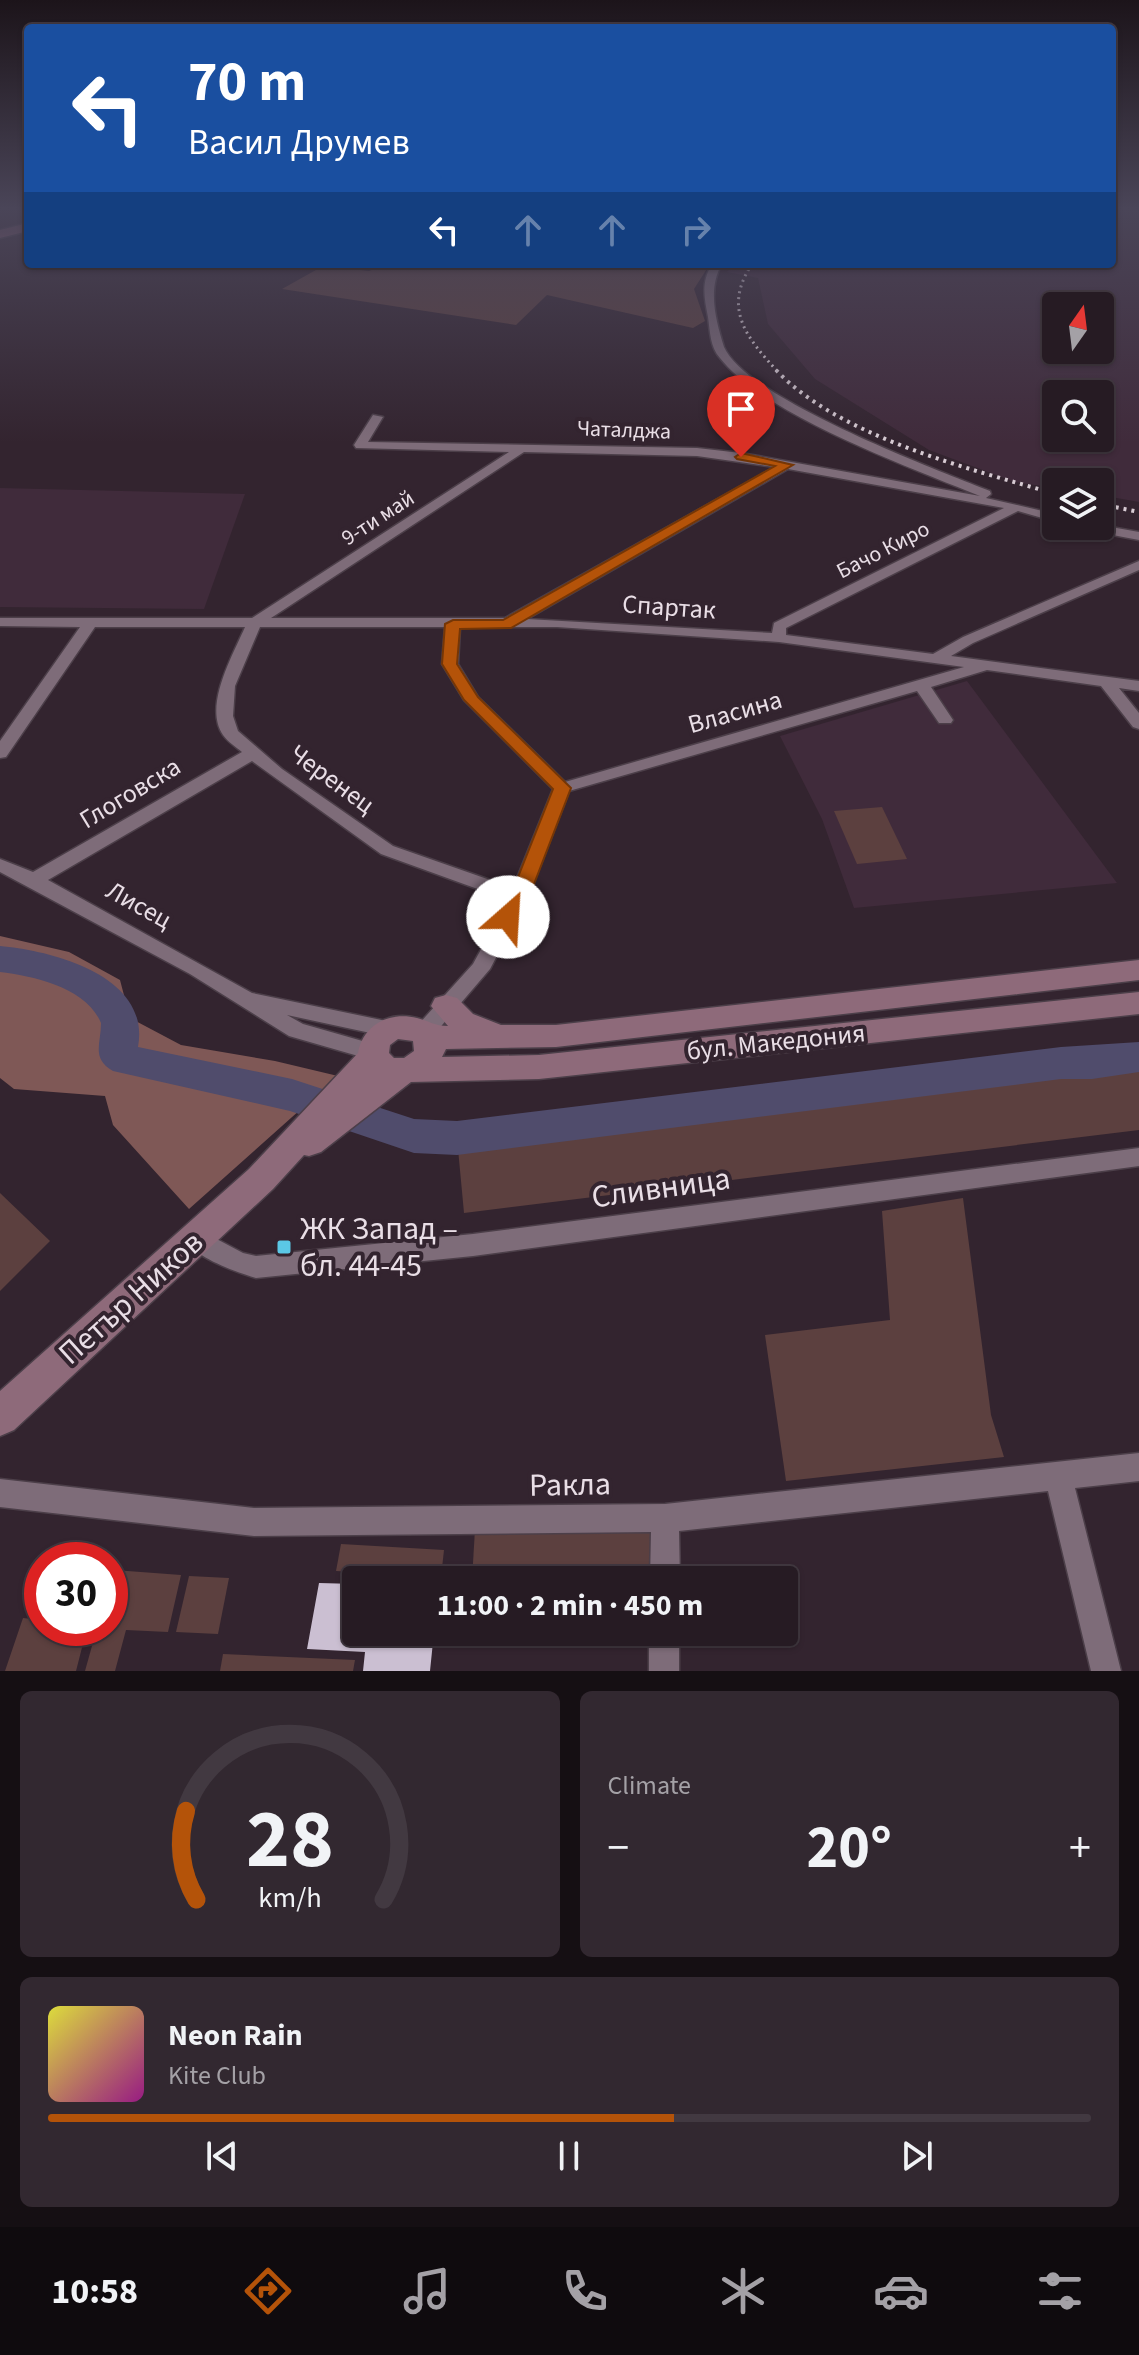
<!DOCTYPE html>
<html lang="en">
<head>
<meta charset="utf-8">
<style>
	:root { --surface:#261b23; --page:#322830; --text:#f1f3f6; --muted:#a4a1a6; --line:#423941; --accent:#b45309 }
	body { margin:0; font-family:"Source Sans 3",sans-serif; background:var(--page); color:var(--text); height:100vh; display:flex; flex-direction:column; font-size:30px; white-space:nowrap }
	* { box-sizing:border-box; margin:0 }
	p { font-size:26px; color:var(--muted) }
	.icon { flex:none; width:44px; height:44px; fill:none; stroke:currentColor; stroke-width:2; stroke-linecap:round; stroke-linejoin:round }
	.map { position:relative; height:1671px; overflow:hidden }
	.drawer { display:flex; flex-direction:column; gap:20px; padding:20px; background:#150f13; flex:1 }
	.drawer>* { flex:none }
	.guide { position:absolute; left:24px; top:24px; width:1092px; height:244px; border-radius:8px; box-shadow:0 2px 6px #0004,0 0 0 2px var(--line); background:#1a4fa0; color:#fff; overflow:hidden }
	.needle { width:52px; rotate:14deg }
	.fabs { position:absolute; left:1042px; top:292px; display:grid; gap:16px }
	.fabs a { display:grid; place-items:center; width:72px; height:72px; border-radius:8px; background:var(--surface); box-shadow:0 2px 6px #0004,0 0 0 2px var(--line); font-size:40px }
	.speed { position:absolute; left:24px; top:1542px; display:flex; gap:16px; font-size:40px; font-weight:700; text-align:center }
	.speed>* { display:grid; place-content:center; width:104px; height:104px; border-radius:50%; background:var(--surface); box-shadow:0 2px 6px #0004,0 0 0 2px var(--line); line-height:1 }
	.speed .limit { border:12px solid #d22; background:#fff; color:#111 }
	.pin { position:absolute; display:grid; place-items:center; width:68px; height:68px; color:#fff; margin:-82px -34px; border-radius:50% 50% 50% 0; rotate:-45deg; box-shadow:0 0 8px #0007 }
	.pin .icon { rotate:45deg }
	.me { position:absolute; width:88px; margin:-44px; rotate:26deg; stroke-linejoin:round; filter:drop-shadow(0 0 6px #0008) }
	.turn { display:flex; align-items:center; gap:28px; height:168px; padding:0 32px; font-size:36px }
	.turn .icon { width:104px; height:104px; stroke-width:2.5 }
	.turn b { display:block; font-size:56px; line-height:68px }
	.lanes { display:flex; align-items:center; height:76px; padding:0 32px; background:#0003; justify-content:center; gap:40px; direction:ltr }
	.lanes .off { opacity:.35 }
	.big { font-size:60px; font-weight:700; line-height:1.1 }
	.drawer .tile { flex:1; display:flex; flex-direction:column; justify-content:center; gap:12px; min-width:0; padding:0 28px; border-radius:12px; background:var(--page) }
	.drawer .dial { align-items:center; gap:0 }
	.dial svg { height:208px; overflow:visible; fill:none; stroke:var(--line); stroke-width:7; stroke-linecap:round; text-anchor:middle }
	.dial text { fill:var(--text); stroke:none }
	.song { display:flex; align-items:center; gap:24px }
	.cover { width:96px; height:96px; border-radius:12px; background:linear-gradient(135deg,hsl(60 70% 55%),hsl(310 70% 35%)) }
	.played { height:8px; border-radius:4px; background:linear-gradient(90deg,var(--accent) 60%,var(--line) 60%) }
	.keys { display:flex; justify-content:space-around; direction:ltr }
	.heat { display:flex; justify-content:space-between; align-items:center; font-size:44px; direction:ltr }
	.drawer .tiles { flex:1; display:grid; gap:20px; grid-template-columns:1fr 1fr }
	.tile:last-child { grid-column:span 2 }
	.trip { position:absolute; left:342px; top:1566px; width:456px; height:80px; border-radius:8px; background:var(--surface); box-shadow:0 2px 6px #0004,0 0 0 2px var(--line); font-weight:700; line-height:80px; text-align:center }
	.tab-bar { display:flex; height:128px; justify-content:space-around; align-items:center; background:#0f0b0e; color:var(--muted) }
	.tab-bar .icon { width:56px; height:56px }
	.tab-bar .selected { color:var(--accent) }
	.tab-bar b { font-size:36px; color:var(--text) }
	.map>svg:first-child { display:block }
	.built { fill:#402b3b; fill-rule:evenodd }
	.green { fill:#5c403f }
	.forest { fill:#7f5856 }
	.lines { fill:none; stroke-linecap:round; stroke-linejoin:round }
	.river { fill:#504c6c; fill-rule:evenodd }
	.building { fill:#cbbfd2 }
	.street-casing { stroke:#4c3f49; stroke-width:3 }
	.secondary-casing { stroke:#4c3f49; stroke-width:3 }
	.primary-casing { stroke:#4c3f49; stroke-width:3 }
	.street { fill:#7e6c79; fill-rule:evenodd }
	.secondary { fill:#8e6a7a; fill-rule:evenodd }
	.primary { fill:#9e677c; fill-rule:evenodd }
	.rail-far1 { stroke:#d7cbd3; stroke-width:3; stroke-dasharray:2 4; stroke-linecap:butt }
	.rail { stroke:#d7cbd3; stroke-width:4; stroke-dasharray:3 5; stroke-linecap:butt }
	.route { fill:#b45309; stroke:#753606; stroke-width:2 }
	.poi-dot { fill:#5bc8e6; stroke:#33242f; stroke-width:3 }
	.labels { text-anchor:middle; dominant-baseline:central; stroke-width:8; stroke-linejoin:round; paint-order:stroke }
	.far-street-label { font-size:22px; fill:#e9dee6; stroke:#33242f }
	.street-label { font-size:26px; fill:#e9dee6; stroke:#33242f }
	.near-street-label { font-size:32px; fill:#e9dee6; stroke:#33242f }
	.near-poi-label { font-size:32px; fill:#e9dee6; stroke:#33242f; text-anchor:start }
</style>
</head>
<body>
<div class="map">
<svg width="1139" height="1671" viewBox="0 0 1139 1671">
	<rect width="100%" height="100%" fill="#33242f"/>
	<!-- built -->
	<g class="built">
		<path d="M1112,209H1139V502L1100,495V482H1056V488L1015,482L929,450L815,379L768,324L758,278L727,272L734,264H1112ZM1056,306H1100V350H1056ZM1056,394H1100V438H1056Z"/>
		<polygon points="0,488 245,494 204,609 0,607"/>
		<polygon points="967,681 1117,883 854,908 822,819 780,736"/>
	</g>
	<!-- green -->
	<g class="green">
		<polygon points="388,264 710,264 694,289 705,321 693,328 547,295 516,325 282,289 323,266 369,271"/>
		<polygon points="882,807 907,859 857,864 834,811"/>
		<polygon points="1139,1053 1139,1130 464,1213 457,1138"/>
		<polygon points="0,1193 50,1241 0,1291"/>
		<polygon points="963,1198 991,1415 1004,1457 786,1481 765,1335 890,1320 882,1211"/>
		<polygon points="475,1529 652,1530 654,1580 472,1580"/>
		<polygon points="341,1544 444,1550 441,1577 336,1571"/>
		<polygon points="114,1570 181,1575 168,1632 126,1630 115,1671 85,1671 97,1628 110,1628 110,1583"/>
		<polygon points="189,1576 229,1578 218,1634 176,1632"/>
		<polygon points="23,1618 42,1620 42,1628 87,1628 76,1671 5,1671"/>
		<polygon points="223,1654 355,1660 353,1671 220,1671"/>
	</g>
	<!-- forest -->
	<polygon class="forest" points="0,936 69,952 120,980 130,1018 181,1045 275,1061 338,1076 189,1209 113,1125 105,1096 14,1089 0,1078"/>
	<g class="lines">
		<!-- river -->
		<path class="river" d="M0,946C54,951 151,976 138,1047L292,1079L414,1119L457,1121L1061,1047L1139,1042V1072L1092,1079H1061L457,1155L414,1153L290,1111L113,1071C91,1058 101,1044 101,1023C87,988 34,976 0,972Z"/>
	</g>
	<!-- building -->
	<polygon class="building" points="319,1583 356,1584 356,1632 434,1632 430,1671 363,1671 365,1652 307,1649"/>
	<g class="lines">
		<!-- street casing -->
		<g class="street-casing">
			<g id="street">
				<path d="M712,264H722C707,289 716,321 724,347C746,398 934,469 990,491L991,494L986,498L1056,514V522L1018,511L786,628V635L933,654L963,637L1139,561V570L973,643L951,656L1139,681V691L1119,688L1139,713V729L1133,727L1101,686L987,670L931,687L953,720L951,723H939L917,691L569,791L528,897L490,969L431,1038L424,1040L417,1038L413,1032L417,1026L473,964L508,900L381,854L252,761L48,880L252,993L396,1023L399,1029L396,1035L389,1037L287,1015L303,1024L380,1046L383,1052L380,1058L372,1060L289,1036L190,974L0,872V859L33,872L242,752C236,747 228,742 223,735C203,706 233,655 245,627H95L6,757L0,758V741L80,627L0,626V618H252L509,452L356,448L354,445L373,415L383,417L368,442L697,448L741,453L980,496C911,468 765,415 720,358C710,347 710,331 708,317C704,297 701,282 712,264ZM524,452L697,456L775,467L505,618H271ZM788,469L1004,508L774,623L772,633L527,619ZM260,627H445L442,664L464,700L553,789L513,888L393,846L282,769L238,731L233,716L235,686ZM460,627H557L779,642L964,667L565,782L478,697L458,664Z"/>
				<polygon points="1100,525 1139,532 1139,540 1086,530 1079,526"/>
				<path d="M1139,1148V1166L473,1256L256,1278C236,1272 193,1257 184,1238L187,1231L196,1228L243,1253L256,1256L473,1234Z"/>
				<polygon points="1139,1453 1139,1481 1075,1488 1121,1671 1091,1671 1048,1491 679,1531 680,1580 650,1580 651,1532 254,1536 0,1507 0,1479 254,1508 665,1504"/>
				<rect x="649" y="1632" width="30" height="39"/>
			</g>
		</g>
		<!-- secondary casing -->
		<g class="secondary-casing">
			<path id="secondary" d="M1139,960V980L556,1047L446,1049L442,1057L539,1055L1139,992V1014L539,1079L411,1082L321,1152L309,1156L304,1155L273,1189L14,1430L0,1436V1391L249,1169L358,1053C363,1025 389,1011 417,1018C429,1021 435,1026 448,1026L431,1006L435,998L446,995L457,998L473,1014L501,1025H556ZM398,1039L413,1041L414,1051L404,1058H394L389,1053L390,1045Z"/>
		</g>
		<!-- primary casing -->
		<g class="primary-casing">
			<polygon id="primary" points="28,223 28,231 0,238 0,230"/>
		</g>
		<!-- street -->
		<use href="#street" class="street"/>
		<!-- secondary -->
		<use href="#secondary" class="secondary"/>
		<!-- primary -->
		<use href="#primary" class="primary"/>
		<!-- rail-far1 -->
		<path class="rail-far1" d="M752,264C722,309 747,338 778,372"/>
		<!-- rail -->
		<g class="rail">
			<path d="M776,370C839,437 970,469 1056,494"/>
			<polyline points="1100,504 1139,512"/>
		</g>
	</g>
	<!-- sky -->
	<linearGradient id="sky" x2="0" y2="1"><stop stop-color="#1c141a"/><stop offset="0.47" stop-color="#4a4558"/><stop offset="1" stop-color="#4a4558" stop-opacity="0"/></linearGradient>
	<rect width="1139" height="443" fill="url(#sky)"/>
	<!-- route -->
	<polygon class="route" points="741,453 793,465 511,628 460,629 457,664 478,697 571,788 529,897 515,921 501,921 498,917 510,897 553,789 464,700 442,664 445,624 453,620 503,620 775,466 737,459 735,457"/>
	<!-- markers -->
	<rect class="poi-dot" x="276" y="1239" width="16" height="16" rx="4"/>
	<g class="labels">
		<!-- far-street labels -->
		<g class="far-street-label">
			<text transform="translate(624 430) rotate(2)">Чаталджа</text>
			<text transform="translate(378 518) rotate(-33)">9-ти май</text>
			<text transform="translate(883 550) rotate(-27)">Бачо Киро</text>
		</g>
		<!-- street labels -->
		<g class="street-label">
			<text transform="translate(669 607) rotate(4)">Спартак</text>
			<text transform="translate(735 712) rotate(-16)">Власина</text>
			<text transform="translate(332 779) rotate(36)">Черенец</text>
			<text transform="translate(130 793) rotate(-31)">Глоговска</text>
			<text transform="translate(139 905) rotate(29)">Лисец</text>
			<text transform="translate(776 1042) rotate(-6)">бул. Македония</text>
		</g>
		<!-- near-street labels -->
		<g class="near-street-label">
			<text transform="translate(661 1188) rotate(-8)">Сливница</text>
			<text transform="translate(131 1298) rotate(-42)">Петър Ников</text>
			<text transform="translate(570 1485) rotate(-1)">Ракла</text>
		</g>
		<!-- near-poi labels -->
		<g class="near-poi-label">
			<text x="300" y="1229">ЖК Запад –<tspan x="300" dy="37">бл. 44-45</tspan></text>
		</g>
	</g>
</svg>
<div class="fabs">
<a><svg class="needle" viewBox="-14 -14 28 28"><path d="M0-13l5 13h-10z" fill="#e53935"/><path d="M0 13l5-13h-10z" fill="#a4a1a6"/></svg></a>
<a><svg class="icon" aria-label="search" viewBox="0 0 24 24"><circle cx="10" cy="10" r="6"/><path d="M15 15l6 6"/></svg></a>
<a><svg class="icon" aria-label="layers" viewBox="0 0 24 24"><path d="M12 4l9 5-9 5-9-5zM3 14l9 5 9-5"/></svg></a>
</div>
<div class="speed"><div class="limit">30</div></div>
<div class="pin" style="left:741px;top:457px;background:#d93025"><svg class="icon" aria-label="arrive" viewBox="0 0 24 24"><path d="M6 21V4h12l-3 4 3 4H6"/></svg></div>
<svg class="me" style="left:508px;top:917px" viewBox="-20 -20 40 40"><circle r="19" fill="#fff"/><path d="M0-13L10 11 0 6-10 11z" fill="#b45309"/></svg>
<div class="trip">11:00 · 2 min · 450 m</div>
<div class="guide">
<div class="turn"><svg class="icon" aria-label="left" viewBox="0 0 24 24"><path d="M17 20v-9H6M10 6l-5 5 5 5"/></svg><div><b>70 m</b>Васил Друмев</div></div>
<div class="lanes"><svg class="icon" aria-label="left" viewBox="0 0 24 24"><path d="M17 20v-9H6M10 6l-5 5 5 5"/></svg><svg class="icon off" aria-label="ahead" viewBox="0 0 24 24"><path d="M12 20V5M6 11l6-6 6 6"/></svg><svg class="icon off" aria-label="ahead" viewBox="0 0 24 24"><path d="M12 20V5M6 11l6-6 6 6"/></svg><svg class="icon off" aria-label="right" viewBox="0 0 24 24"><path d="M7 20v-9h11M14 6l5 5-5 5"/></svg></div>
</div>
</div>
<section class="drawer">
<div class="tiles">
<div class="tile dial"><svg viewBox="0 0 100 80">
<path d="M14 69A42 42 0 1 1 86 69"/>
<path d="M14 69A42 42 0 0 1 10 35" stroke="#b45309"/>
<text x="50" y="56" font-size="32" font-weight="700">28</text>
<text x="50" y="72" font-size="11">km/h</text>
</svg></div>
<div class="tile"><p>Climate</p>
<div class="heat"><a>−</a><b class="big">20°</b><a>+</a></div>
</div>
<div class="tile">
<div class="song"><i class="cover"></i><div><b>Neon Rain</b><p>Kite Club</p></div></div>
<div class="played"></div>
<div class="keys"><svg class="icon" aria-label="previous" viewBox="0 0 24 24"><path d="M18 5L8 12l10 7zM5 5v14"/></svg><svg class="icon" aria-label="pause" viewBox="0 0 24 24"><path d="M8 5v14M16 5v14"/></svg><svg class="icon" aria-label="next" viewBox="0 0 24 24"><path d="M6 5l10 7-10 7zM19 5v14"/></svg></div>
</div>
</div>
</section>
<nav class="tab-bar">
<b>10:58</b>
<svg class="icon selected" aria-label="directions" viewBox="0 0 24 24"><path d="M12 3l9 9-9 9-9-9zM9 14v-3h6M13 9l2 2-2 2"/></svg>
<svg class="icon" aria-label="music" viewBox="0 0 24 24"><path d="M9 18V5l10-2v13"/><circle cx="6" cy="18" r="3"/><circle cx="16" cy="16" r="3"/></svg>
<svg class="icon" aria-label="phone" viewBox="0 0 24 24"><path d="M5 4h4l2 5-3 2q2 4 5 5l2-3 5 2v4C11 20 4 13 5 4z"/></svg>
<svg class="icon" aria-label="climate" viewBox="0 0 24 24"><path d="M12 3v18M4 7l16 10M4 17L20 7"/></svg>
<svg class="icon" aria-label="car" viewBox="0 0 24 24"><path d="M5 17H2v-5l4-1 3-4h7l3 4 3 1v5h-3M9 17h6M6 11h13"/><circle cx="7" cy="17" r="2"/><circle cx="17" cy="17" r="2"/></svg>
<svg class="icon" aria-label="filters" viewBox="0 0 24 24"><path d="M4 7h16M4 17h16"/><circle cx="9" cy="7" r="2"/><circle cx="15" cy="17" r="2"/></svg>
</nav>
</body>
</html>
